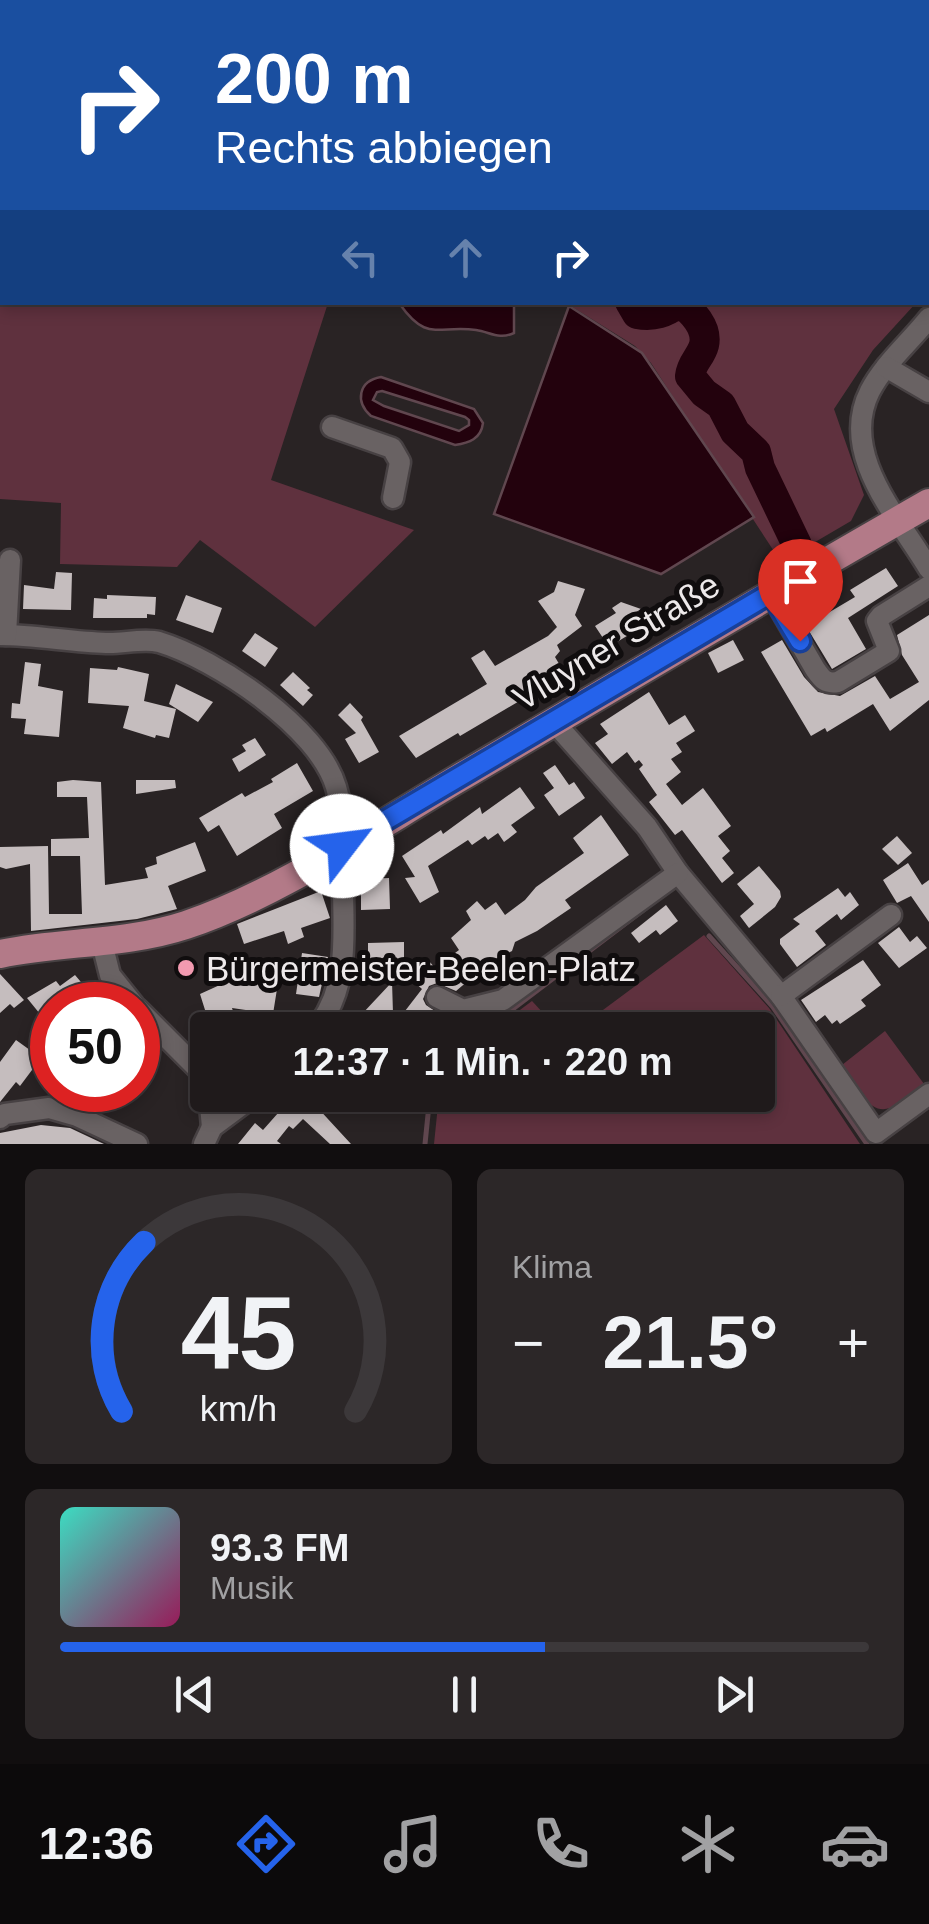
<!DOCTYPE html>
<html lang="de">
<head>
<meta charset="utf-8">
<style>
	:root { --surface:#1f1a1b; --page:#2c2728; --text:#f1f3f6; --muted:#a1a1a3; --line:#3c383a; --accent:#2563eb }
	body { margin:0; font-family:Helvetica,sans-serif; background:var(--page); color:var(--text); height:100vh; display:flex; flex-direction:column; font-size:38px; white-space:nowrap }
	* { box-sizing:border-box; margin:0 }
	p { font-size:32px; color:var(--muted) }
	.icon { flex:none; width:55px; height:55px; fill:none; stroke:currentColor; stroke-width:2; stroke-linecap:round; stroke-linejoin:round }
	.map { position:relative; height:1144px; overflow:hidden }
	.side { display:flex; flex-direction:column; gap:25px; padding:25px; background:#110e0f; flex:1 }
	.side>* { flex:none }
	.top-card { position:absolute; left:0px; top:0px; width:930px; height:305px; box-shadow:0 5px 15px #0003,0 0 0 2px var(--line); background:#1a4fa0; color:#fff; overflow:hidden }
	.speed { position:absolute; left:30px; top:982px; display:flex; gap:20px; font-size:50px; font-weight:700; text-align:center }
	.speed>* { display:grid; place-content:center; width:130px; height:130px; border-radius:50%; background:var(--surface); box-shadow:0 5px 15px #0003,0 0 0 2px var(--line); line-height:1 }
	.speed .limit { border:15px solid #d22; background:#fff; color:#111 }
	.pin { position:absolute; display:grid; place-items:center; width:85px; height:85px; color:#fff; margin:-102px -42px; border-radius:50% 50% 50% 0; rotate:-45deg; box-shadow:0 0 10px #0007 }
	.pin .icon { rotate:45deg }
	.me { position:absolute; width:110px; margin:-55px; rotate:60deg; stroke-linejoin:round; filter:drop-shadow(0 0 8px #0008) }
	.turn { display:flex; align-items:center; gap:35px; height:210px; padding:0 50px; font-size:45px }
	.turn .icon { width:130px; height:130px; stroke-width:2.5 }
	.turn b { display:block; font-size:70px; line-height:85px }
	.lanes { display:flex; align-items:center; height:95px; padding:0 50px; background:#0003; justify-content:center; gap:50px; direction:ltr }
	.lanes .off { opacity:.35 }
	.big { font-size:75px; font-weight:800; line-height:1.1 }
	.side .tile { flex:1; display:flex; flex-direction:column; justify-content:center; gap:15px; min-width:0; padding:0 35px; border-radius:15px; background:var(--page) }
	.side .dial { align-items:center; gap:0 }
	.dial svg { height:260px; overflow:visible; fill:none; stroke:var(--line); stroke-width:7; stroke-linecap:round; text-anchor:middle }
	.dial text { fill:var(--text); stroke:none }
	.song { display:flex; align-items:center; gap:30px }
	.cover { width:120px; height:120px; border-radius:15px; background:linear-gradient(135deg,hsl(170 70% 55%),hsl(330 70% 35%)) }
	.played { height:10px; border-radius:5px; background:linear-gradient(90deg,var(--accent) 60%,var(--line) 60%) }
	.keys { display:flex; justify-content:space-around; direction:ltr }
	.heat { display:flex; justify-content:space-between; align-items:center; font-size:55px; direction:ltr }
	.side .tiles { flex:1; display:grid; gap:25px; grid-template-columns:1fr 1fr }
	.tile:last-child { grid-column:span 2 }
	.trip { position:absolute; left:190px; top:1012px; width:585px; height:100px; border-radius:10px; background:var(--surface); box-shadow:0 5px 15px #0003,0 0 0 2px var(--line); font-weight:800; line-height:100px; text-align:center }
	.tab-bar { display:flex; height:160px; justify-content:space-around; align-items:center; background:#0c0a0b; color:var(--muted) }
	.tab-bar .icon { width:70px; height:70px }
	.tab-bar .current { color:var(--accent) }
	.tab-bar b { font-size:45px; color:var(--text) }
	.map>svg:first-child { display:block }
	.green { fill:#5f313e }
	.water { fill:#23020d; stroke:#60474f; stroke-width:2.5; fill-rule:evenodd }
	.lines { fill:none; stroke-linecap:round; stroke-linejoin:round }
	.stream { stroke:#60474f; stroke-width:5 }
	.river { stroke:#23020d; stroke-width:30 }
	.building { fill:#c5bdbe }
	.minor-casing { stroke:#474143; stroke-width:25 }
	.major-casing { stroke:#474143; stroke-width:32 }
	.minor { stroke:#696263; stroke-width:20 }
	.major { stroke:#b37a88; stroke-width:28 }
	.route-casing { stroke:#184099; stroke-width:25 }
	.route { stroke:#2563eb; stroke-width:18 }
	.poi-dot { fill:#f29ab0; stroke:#100d0e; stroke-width:4 }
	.labels { text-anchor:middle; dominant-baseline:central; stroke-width:10; stroke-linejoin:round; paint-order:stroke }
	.street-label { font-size:35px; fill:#ede9ea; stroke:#100d0e }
	.poi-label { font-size:35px; fill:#ede9ea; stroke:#100d0e; text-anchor:start }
</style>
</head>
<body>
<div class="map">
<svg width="929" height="1144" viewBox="0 0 929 1144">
	<rect width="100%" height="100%" fill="#292324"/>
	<!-- green -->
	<g class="green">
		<polygon points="0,0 71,2 2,2 2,302 328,303 271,480 414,530 315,627 200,540 177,567 60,564 61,503 0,499"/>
		<polygon points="566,303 916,303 873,350 834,409 864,495 851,521 781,562 651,363 635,346"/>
		<polygon points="704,935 769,1008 860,1144 434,1144 439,1095 758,1095 758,1030 576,1030"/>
		<polygon points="532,1001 559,1030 493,1030"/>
		<path d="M885,1031L927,1088C874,1123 874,1114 842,1065Z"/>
	</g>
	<!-- water -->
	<g class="water">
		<path d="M399,303H514V333C499,340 490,332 476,330C437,325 427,343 399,303Z"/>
		<polygon points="569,306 642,353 754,517 661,574 494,514"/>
		<path d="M381,377L474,409L483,423C481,439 469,443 455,445L371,416C355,402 358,381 381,377ZM382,391L465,417L469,420V425L459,431L384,406L373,400L377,392Z"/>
	</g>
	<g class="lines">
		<!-- stream -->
		<g class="stream">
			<polyline points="0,138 2,139"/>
			<polyline points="709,936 773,1007 867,1144"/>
			<polyline points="485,1030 646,908"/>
			<polyline points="425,1144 430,1095"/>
		</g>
		<!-- river -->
		<path class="river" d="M630,302L637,314C654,317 665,313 679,303C692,310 708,328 704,345C701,357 691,363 690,376L704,393L721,405L735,432L756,452L760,468L797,545"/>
	</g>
	<!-- building -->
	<g class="building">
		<polygon points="886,568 898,586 848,618 866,649 832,669 806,626 855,597 850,590"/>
		<polygon points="56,572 72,573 71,610 23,609 24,585 54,589"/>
		<polygon points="558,581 585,589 575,615 582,626 557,645 560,651 555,657 565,674 460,736 458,733 416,758 399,736 487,684 471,658 484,650 495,666 548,636 557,627 538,601 554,592"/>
		<polygon points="107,595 156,597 155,615 147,614 147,618 93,618 94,598 107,599"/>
		<polygon points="186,595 222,608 213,633 176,620"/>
		<polygon points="621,602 641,609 625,619 630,634 609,647 595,626 616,613 612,608"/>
		<polygon points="929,615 929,700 890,731 873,704 827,732 825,728 811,736 761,652 782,640 804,677 818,692 840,696 875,676 890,699 919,682 902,655 897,635"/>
		<polygon points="255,633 278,648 265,667 242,651"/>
		<polygon points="733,640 744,660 718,673 708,653"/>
		<polygon points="25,662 41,664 38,686 63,691 59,737 24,734 26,719 11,718 12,703 20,704"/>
		<polygon points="118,667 149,674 144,701 176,709 169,738 156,735 155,738 123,728 129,706 88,703 90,668 117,670"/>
		<polygon points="293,672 310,688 307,690 313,695 303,706 280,685"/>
		<polygon points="176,684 213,702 198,722 169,704"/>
		<polygon points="649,692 669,725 685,715 695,731 676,743 682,752 671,759 681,772 666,784 682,805 703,788 731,826 718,836 730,851 722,858 734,873 722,883 682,830 675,835 649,802 657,795 639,769 643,765 639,760 635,763 627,752 612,764 595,743 608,734 600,724"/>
		<polygon points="350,703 363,717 361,720 379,752 359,763 345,739 356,733 338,715"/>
		<polygon points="255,738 266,755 239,772 232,759 246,751 242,745"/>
		<polygon points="297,763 313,791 274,814 282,828 237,856 219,825 208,832 199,818 242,793 245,797 273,782 271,779"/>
		<polygon points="555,765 569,785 574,782 585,798 559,816 544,795 554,788 543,773"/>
		<polygon points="73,780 101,782 105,885 148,878 145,868 157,864 156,857 195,842 206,871 168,886 177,909 137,919 31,931 30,864 6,869 0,867 0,847 48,846 49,914 82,914 80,856 51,856 51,839 89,838 87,797 57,797 57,782"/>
		<polygon points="136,780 175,780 176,788 136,794"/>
		<polygon points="520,787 535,808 511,825 517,832 504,842 498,833 488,840 485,836 472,845 468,840 428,866 439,892 420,903 405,878 415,877 402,856 441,830 443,834 480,807 482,814"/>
		<polygon points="601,815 629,855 565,900 571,908 537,931 515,942 512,951 493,960 456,991 437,983 429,986 423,999 426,1005 438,1013 440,1023 425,1028 405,1011 422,989 412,980 423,968 429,961 435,968 459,950 451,938 471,920 466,911 477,901 485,910 496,902 505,915 525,900 536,887 584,853 573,838"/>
		<polygon points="897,836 912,853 898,865 882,849"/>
		<polygon points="908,863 922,885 929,880 929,922 911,896 897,903 883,880"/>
		<polygon points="759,866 780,891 781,897 775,907 749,928 740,916 754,904 737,884"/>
		<polygon points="389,878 390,909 361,910 361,884 368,884 368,879"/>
		<polygon points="838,888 845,897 850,892 859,905 841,920 837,914 815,931 826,945 797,967 780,944 780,939 800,924 793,919"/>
		<polygon points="321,891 330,918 301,928 304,937 288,944 284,931 244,944 237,924"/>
		<polygon points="666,905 678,921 660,935 656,930 639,943 631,933"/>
		<polygon points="899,927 910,942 917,936 927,948 899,968 878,943"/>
		<polygon points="404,942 404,973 391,962 368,964 368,943"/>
		<polygon points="302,953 328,957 319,997 296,994"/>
		<polygon points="863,960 881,985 861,1000 866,1006 840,1024 837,1020 832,1024 825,1015 816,1022 801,1000"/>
		<polygon points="0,974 24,1000 14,1008 10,1004 0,1013"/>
		<polygon points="75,975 92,995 80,1005 52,1005 52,1015 45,1010 40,1014 27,998 56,981 60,986"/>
		<polygon points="233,979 270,980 270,989 277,989 273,1014 232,1008 236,1020 211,1029 200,994"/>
		<polygon points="392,982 393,1013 378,1030 347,1030"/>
		<polygon points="16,1040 41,1058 20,1086 16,1082 0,1102 0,1062"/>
		<polygon points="294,1095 326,1095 316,1106 351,1144 330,1144 303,1119 293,1129 289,1126 277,1141 281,1144 238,1144 255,1123 263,1130"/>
		<polygon points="41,1125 70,1128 104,1144 0,1144 0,1133"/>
	</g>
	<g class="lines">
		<!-- minor casing -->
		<g class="minor-casing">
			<g id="minor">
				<path d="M929,318C910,342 884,364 870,391C838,454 899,518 929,569"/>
				<polyline points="886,367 929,392"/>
				<polyline points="332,427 392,448 400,462 393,498"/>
				<path d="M771,593L815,669C822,679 825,684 838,682L889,651L877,621L881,616L929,586"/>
				<path d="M0,635C35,635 71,642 106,643C122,644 143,638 159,642C216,659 319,728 336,787C346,820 343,858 343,893C344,941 348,991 315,1030"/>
				<polyline points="6,635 10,560"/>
				<polyline points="554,722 647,827 678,873 781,996 876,1133 929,1094"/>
				<polyline points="102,943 110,975 134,1005"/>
				<polyline points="781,996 891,915"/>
				<polyline points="437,997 463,1010 503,1000 678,873"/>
				<polyline points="138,1009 207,1078 208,1082"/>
				<polyline points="209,1095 212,1127"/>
				<polyline points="0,1118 5,1114 49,1108 77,1116 137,1144"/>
				<polyline points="204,1144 212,1127 255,1095"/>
			</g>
		</g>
		<!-- major casing -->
		<g class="major-casing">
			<path id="major" d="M0,954C62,941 125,945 186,925C279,894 374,828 459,778C615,686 771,593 929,503"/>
		</g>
		<!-- minor -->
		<use href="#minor" class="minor"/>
		<!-- major -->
		<use href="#major" class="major"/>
	</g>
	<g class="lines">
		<!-- route casing -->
		<g class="route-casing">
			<polyline id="route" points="342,846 771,593 800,641"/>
		</g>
		<!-- route -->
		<use href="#route" class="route"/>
	</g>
	<!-- markers -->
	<circle class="poi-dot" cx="186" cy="968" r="10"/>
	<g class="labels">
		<!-- street labels -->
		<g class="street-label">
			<text transform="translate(616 641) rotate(-31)">Vluyner Straße</text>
		</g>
		<!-- poi labels -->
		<g class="poi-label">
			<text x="206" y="968">Bürgermeister-Beelen-Platz</text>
		</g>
	</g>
</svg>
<div class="speed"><div class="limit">50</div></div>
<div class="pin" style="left:800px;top:641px;background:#d93025"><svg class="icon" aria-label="arrive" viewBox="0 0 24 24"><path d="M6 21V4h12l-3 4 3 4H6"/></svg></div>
<svg class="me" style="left:342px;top:846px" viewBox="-20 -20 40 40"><circle r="19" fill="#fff"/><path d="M0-13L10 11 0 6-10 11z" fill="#2563eb"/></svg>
<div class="trip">12:37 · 1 Min. · 220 m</div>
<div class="top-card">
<div class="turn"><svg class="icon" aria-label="right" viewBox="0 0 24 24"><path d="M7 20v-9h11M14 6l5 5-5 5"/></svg><div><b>200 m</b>Rechts abbiegen</div></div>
<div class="lanes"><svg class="icon off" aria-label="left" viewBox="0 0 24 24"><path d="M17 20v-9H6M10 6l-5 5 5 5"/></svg><svg class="icon off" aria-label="ahead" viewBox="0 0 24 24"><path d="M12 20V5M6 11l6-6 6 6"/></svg><svg class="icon" aria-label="right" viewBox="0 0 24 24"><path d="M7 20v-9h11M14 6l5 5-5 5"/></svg></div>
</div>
</div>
<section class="side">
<div class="tiles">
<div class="tile dial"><svg viewBox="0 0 100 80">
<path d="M14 69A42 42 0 1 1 86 69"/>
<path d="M14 69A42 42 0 0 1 21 17" stroke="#2563eb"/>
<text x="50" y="56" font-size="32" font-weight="700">45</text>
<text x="50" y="72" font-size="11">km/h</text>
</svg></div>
<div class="tile"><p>Klima</p>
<div class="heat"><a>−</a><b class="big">21.5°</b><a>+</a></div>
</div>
<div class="tile">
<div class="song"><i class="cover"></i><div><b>93.3 FM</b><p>Musik</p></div></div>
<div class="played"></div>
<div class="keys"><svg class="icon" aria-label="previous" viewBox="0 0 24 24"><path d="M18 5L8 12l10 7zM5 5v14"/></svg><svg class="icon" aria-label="pause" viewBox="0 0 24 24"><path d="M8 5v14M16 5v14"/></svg><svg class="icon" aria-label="next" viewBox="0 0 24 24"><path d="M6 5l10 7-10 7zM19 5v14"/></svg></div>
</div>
</div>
</section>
<nav class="tab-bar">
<b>12:36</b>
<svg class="icon current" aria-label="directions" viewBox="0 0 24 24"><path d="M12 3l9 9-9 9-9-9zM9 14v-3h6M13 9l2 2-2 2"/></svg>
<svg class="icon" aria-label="music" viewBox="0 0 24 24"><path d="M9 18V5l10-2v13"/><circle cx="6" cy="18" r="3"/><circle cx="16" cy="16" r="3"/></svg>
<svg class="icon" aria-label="phone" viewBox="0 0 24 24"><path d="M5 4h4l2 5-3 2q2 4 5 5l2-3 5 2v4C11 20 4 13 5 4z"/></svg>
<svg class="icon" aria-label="climate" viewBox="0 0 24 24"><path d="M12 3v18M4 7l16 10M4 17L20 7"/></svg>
<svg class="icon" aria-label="car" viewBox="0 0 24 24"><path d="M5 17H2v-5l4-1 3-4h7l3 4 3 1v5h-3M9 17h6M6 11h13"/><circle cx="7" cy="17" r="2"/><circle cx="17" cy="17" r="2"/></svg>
</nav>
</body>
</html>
